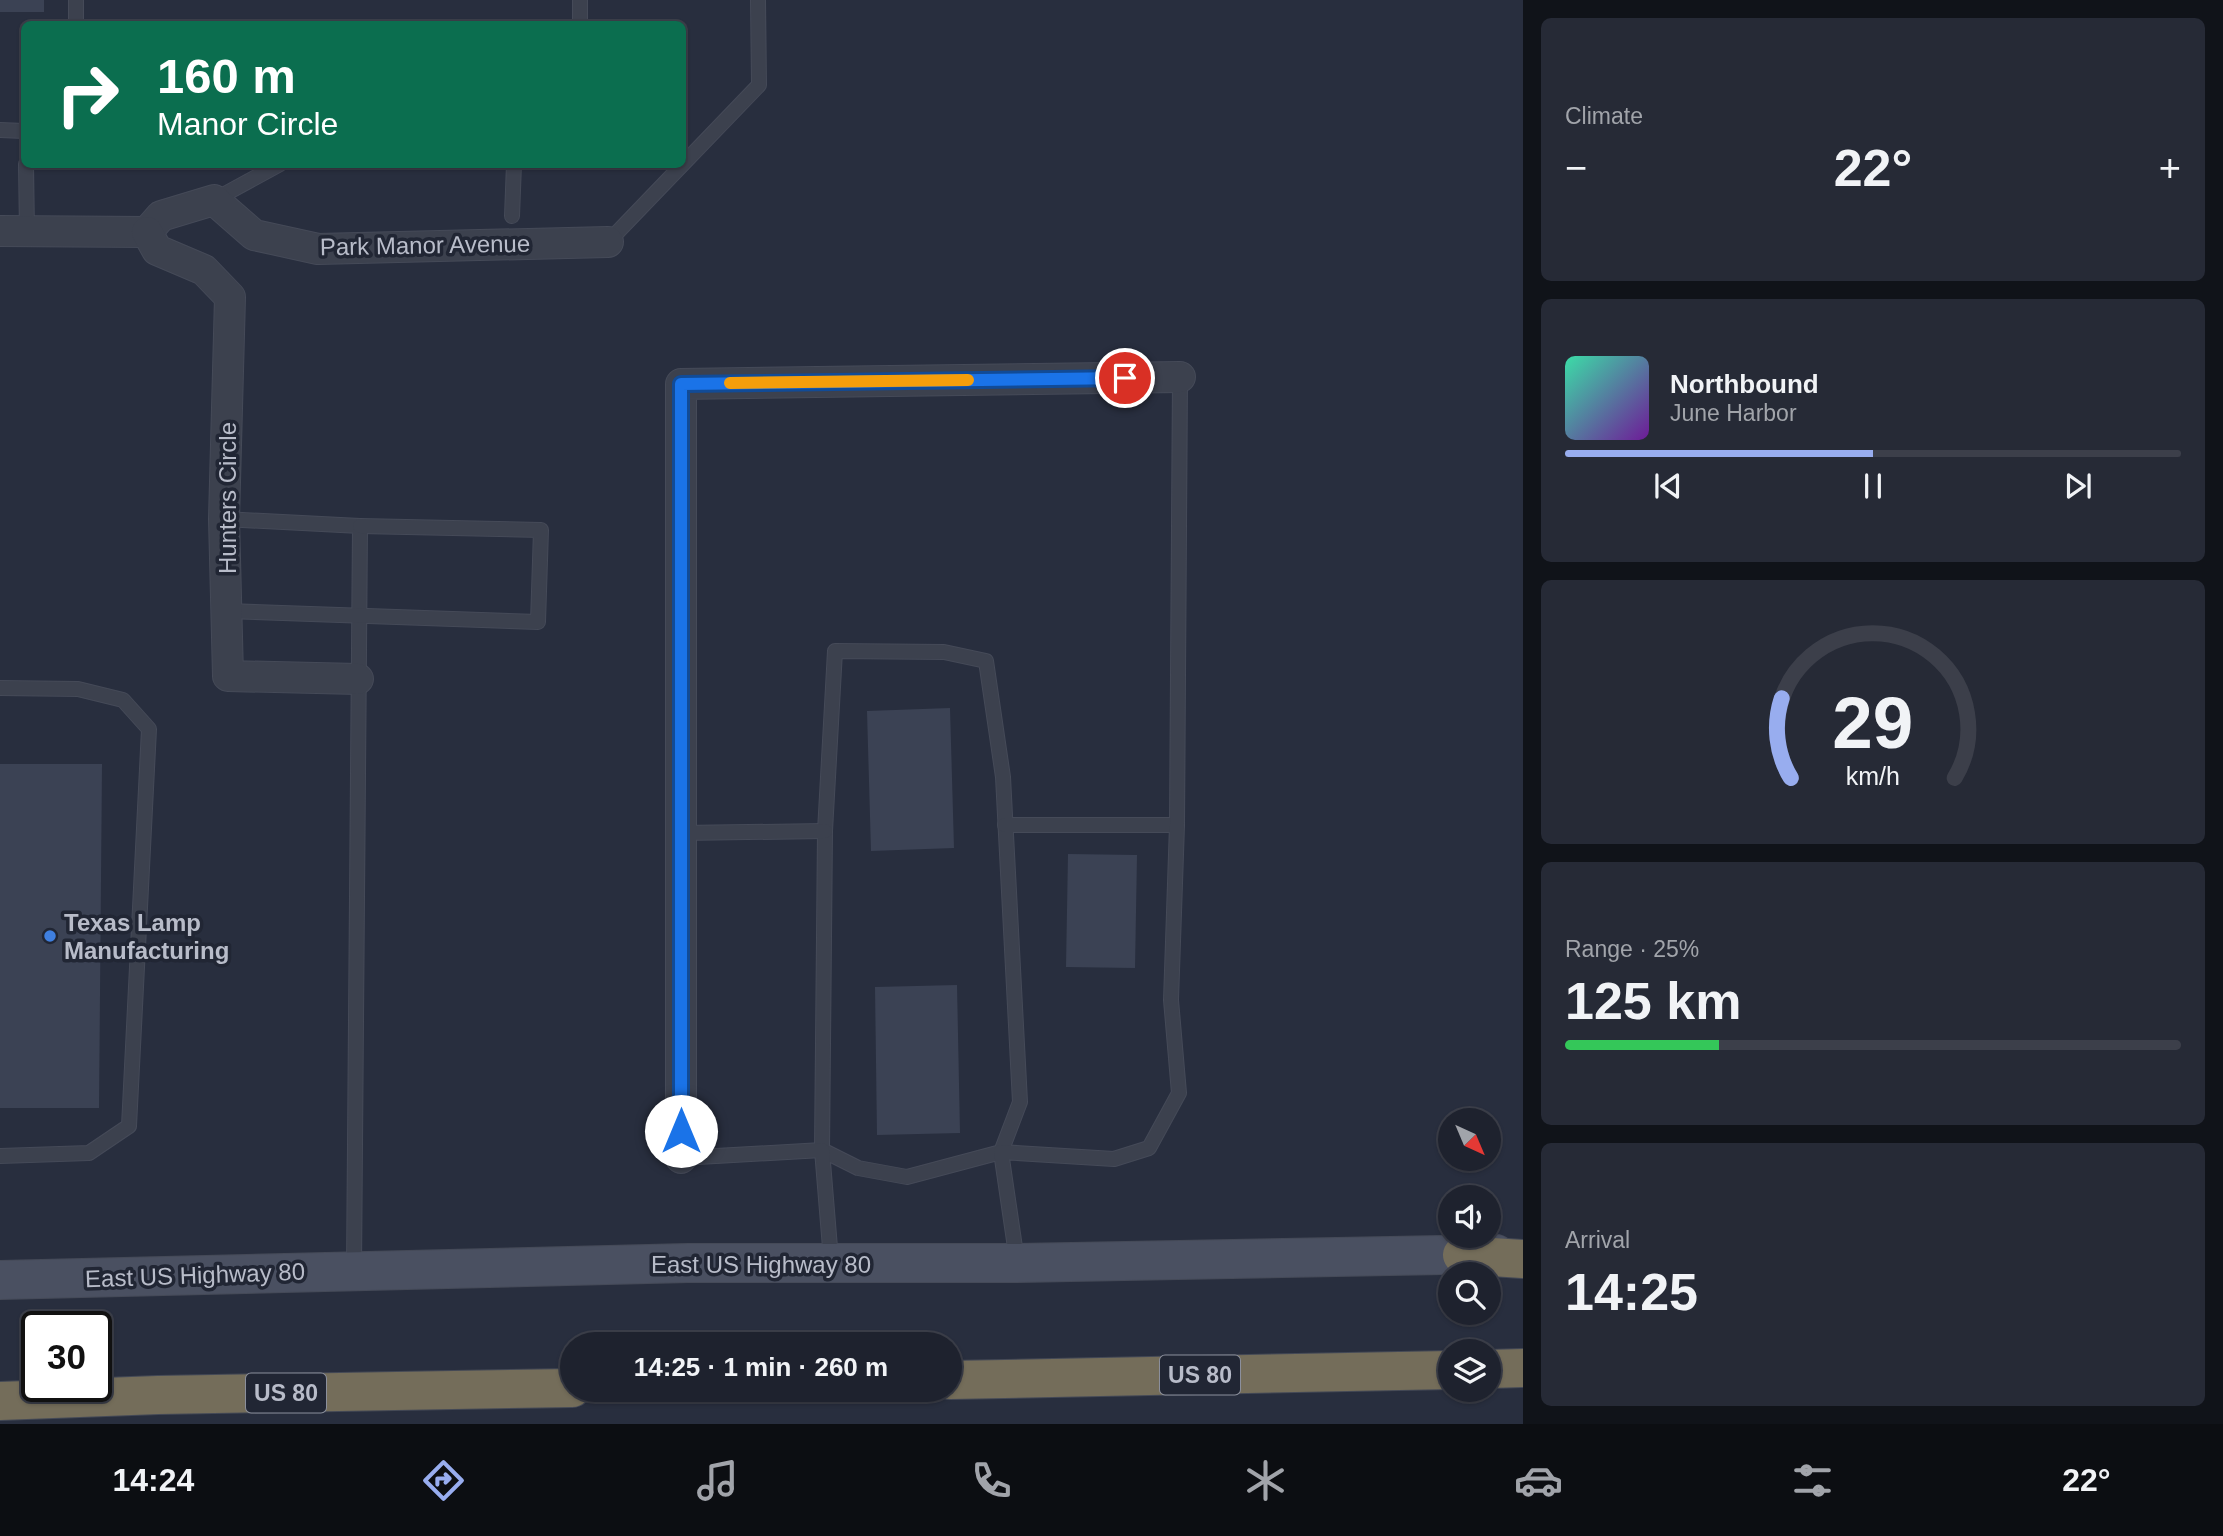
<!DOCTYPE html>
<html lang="en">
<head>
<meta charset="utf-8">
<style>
	:root { --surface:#1e222e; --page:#262a36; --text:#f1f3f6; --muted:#a1a4aa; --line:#3c3f4a; --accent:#98adef }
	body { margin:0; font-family:Arial,sans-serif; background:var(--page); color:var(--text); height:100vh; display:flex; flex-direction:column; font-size:26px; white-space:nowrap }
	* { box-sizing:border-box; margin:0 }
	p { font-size:23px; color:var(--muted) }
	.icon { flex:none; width:38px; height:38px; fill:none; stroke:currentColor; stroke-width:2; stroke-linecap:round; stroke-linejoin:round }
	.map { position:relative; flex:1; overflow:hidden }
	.sheet { display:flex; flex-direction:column; gap:18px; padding:18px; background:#101319; width:700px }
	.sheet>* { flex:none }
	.banner { position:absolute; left:21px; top:21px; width:665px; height:147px; border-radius:10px; box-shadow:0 2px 5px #0004,0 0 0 2px var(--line); background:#0b6e4f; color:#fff; overflow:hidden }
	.needle { width:46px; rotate:136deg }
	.buttons { position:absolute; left:1438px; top:1108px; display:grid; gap:14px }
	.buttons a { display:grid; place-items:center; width:63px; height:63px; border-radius:50%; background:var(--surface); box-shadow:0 2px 5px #0004,0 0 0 2px var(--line); font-size:35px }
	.speed { position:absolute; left:21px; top:1311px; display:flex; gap:14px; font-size:35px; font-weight:700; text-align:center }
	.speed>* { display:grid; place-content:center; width:91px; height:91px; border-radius:50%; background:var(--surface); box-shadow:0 2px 5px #0004,0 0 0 2px var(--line); line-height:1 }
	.speed .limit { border:4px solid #111; border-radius:10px; background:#fff; color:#111 }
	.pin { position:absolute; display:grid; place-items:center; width:60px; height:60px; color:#fff; margin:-30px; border:4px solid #fff; border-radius:50%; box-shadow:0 2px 7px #0007 }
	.me { position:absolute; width:77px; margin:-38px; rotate:0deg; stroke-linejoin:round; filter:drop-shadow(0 0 5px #0008) }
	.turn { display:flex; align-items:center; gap:24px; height:147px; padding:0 21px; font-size:32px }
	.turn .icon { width:91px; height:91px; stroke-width:2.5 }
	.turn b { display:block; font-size:49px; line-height:60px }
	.big { font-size:52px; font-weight:700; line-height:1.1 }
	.sheet .widget { flex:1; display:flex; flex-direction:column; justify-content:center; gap:10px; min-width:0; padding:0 24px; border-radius:10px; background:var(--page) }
	.sheet .dial { align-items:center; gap:0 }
	.dial svg { height:182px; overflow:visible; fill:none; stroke:var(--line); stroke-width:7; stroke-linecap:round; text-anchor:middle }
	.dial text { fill:var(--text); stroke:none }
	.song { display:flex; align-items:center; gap:21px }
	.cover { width:84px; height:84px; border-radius:10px; background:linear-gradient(135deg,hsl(160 70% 55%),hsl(280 70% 35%)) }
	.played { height:7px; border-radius:4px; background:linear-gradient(90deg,var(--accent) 50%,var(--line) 50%) }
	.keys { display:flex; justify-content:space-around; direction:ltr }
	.heat { display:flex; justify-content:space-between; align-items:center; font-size:38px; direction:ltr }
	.charge { height:10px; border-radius:5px; background:linear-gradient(90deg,#34c759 25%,var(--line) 0) }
	.trip { position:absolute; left:560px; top:1332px; width:402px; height:70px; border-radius:35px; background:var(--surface); box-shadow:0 2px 5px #0004,0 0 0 2px var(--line); font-weight:700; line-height:70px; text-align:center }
	.tab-bar { display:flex; height:112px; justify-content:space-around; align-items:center; background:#0c0e12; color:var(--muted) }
	.tab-bar .icon { width:49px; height:49px }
	.tab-bar .on { color:var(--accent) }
	.tab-bar b { font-size:32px; color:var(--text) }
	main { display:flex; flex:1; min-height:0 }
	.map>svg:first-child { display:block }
	.building { fill:#3b4254 }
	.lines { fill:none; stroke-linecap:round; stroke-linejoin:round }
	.lane-casing { stroke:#454a58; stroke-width:16 }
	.street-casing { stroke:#454a58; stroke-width:32 }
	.secondary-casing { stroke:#454a58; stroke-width:40 }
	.highway-casing { stroke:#444956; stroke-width:40 }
	.lane { stroke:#3c414e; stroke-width:14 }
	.street { stroke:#3c414e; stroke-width:30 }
	.secondary { stroke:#4a5061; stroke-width:38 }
	.highway { stroke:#746d5a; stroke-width:38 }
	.route-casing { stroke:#114b97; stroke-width:18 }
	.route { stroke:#1a73e8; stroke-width:12 }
	.slow { stroke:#f59e0b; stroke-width:12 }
	.shop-dot { fill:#3f7fe0; stroke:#212634; stroke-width:2.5 }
	.labels { text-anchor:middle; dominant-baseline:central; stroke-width:7; stroke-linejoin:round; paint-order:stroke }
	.shield { fill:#212634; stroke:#8b8f9c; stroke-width:2 }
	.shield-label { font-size:23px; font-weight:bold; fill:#b8bcc9 }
	.street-label { font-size:24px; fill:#b8bcc9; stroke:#212634 }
	.poi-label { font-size:24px; font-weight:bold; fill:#b8bcc9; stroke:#212634; text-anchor:start }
</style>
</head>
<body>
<main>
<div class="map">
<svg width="1523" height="1424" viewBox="0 0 1523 1424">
	<rect width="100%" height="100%" fill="#282e3e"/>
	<!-- building -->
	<g class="building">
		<rect x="0" y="0" width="44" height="12"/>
		<polygon points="950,708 954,848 871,851 867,711"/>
		<polygon points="0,764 102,764 99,1108 0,1108"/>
		<polygon points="1068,854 1137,855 1135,968 1066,967"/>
		<polygon points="957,985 960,1133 877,1135 875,987"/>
	</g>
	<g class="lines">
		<!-- lane casing -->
		<g class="lane-casing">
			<g id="lane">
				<polyline points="76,24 76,0"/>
				<polyline points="580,24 580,0"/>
				<polyline points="0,130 24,131"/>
				<polyline points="26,164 27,232"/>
				<polyline points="214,200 280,164"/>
				<polyline points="512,216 514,164"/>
				<polyline points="608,242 759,85 758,0"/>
				<polyline points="224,519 360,526 354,1269"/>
				<polyline points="227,611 538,622 541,530 360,526"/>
				<polygon points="835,651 944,652 986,661 1003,777 1020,1102 1001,1152 907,1177 858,1168 822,1150 825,831"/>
				<polyline points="0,688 78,689 123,700 149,729 129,1126 89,1153 0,1156"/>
				<polyline points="1005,825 1177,825"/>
				<polyline points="682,833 825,831"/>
				<polyline points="681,1158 822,1150 831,1260"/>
				<polyline points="1017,1261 1001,1152 1114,1159 1149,1148 1179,1093 1171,1000 1177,825 1180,377"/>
			</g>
		</g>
		<!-- street casing -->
		<g class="street-casing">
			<g id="street">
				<polyline points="0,231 147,232 161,216 214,200 254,235 318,249 608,242"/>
				<polyline points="147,232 157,250 204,270 230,297 224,519 228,676 358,679"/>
				<polyline points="681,1158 681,384 1180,377"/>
			</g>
		</g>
		<!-- secondary casing -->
		<g class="secondary-casing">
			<polyline id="secondary" points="0,1280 688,1263 1018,1263 1496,1254"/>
		</g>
		<!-- highway casing -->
		<g class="highway-casing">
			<g id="highway">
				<polyline points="1462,1255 1523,1259"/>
				<polyline points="1489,1369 1523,1368"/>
				<polyline points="950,1380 1451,1370"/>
				<polyline points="0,1401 158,1395 572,1388"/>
			</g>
		</g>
		<!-- lane -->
		<use href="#lane" class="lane"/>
		<!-- street -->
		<use href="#street" class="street"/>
		<!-- secondary -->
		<use href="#secondary" class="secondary"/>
		<!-- highway -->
		<use href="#highway" class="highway"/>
	</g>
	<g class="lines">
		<!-- route casing -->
		<g class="route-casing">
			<polyline id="route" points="681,1131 681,384 1125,378"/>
		</g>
		<!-- route -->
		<use href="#route" class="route"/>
		<!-- slow -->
		<polyline class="slow" points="730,383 968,380"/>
	</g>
	<!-- markers -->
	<circle class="shop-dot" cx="50" cy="936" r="7"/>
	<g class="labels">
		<!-- shield labels -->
		<g class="shield">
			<rect x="1160" y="1355.5" width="80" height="39" rx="5"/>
			<rect x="246" y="1373.5" width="80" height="39" rx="5"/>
		</g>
		<g class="shield-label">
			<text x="1200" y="1375">US 80</text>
			<text x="286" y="1393">US 80</text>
		</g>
		<!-- street labels -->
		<g class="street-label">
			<text transform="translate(425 245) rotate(-1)">Park Manor Avenue</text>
			<text transform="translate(227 498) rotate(-90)">Hunters Circle</text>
			<text x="761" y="1264">East US Highway 80</text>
			<text transform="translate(195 1275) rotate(-2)">East US Highway 80</text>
		</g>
		<!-- poi labels -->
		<g class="poi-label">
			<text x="64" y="922">Texas Lamp<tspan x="64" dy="28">Manufacturing</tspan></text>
		</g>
	</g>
</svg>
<div class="buttons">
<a><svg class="needle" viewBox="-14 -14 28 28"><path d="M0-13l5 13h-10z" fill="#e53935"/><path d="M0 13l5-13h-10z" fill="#a1a4aa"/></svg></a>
<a><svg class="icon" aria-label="sound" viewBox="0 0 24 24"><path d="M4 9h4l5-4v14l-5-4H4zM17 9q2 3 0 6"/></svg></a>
<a><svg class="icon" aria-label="search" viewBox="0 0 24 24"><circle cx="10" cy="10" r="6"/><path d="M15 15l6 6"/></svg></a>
<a><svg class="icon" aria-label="layers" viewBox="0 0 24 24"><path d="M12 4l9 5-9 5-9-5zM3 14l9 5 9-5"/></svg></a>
</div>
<div class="speed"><div class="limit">30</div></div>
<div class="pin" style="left:1125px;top:378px;background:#d93025"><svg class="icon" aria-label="arrive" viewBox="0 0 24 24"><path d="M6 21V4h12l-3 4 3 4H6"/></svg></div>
<svg class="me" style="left:681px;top:1131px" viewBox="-20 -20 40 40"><circle r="19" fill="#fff"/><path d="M0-13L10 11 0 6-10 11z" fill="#1a73e8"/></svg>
<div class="trip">14:25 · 1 min · 260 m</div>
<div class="banner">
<div class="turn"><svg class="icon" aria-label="right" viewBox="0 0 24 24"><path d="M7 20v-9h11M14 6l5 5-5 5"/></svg><div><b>160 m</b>Manor Circle</div></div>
</div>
</div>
<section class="sheet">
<div class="widget"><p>Climate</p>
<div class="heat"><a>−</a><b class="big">22°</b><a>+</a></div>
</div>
<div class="widget">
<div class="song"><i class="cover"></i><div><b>Northbound</b><p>June Harbor</p></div></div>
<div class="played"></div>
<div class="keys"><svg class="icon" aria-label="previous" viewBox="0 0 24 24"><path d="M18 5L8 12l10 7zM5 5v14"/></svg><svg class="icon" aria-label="pause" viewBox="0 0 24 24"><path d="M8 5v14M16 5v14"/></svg><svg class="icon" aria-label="next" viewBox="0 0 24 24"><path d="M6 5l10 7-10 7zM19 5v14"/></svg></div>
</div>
<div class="widget dial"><svg viewBox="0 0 100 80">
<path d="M14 69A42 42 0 1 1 86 69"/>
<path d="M14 69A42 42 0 0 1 10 34" stroke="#98adef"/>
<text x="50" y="56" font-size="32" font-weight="700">29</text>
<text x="50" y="72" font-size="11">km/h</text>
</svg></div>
<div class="widget"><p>Range · 25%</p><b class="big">125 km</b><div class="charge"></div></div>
<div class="widget"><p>Arrival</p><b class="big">14:25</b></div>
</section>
</main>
<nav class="tab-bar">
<b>14:24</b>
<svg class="icon on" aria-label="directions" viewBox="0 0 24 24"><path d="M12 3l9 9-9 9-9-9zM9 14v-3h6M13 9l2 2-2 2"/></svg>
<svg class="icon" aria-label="music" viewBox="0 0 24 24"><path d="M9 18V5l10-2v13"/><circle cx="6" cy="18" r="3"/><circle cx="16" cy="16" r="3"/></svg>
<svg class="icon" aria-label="phone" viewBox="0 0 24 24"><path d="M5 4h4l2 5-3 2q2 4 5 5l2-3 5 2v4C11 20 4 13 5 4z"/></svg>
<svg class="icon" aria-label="climate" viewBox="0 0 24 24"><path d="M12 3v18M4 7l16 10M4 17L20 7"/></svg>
<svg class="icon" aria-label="car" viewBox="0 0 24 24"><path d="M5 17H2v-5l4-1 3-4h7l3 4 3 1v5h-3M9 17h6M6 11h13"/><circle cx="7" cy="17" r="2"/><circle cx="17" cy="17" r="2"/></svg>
<svg class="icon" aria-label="filters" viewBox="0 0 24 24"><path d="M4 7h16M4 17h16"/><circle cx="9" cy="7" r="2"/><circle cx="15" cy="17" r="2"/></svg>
<b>22°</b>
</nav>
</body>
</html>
